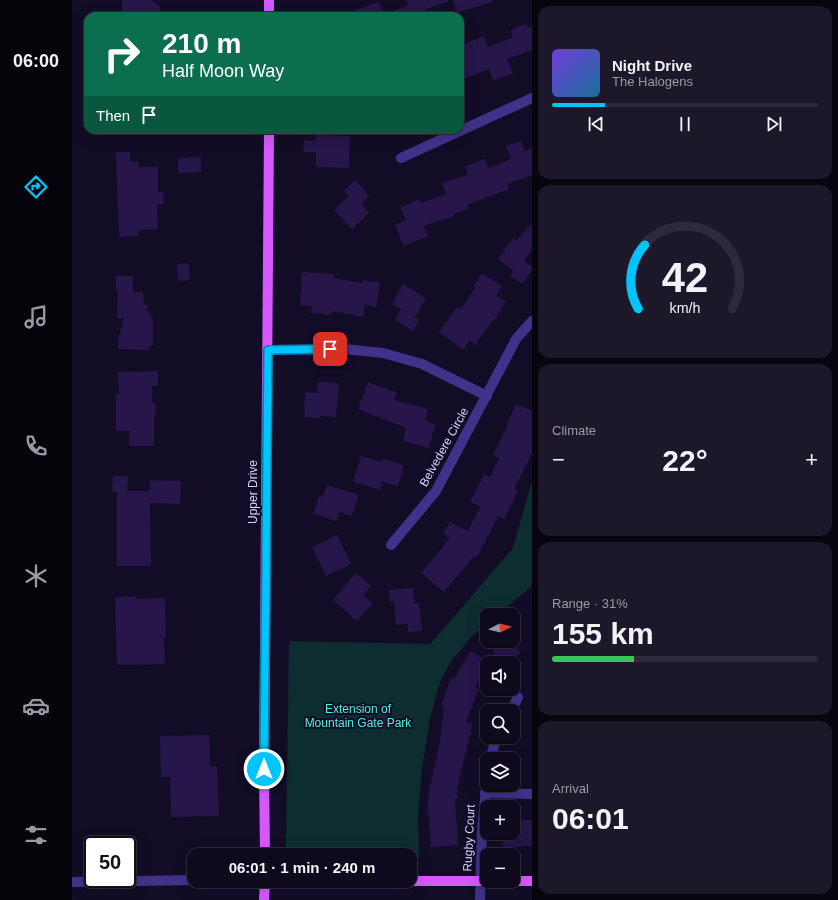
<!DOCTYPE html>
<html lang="en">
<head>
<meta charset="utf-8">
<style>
	:root { --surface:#0e091c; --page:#1c1729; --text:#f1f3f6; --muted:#9b9aa3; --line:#2e2a3b; --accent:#00c4fc }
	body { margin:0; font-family:Arial,sans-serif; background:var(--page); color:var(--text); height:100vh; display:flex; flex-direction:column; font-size:15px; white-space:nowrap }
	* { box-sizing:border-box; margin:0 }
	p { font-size:13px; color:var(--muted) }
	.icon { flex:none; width:22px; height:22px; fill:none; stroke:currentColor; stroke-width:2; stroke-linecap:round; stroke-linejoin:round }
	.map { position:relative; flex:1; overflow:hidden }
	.details { display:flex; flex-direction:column; gap:6px; padding:6px; background:#08050f; width:306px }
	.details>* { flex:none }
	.banner { position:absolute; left:12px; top:12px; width:380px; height:122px; border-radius:12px; box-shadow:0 4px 16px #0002,0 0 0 1px var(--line); background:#0b6e4f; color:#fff; overflow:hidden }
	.needle { width:26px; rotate:83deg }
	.controls { position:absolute; left:408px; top:608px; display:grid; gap:8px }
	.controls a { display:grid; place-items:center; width:40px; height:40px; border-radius:8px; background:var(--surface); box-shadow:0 4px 16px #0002,0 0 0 1px var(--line); font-size:20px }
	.speed { position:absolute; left:12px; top:836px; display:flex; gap:8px; font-size:20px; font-weight:700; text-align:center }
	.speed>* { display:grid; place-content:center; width:52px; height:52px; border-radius:50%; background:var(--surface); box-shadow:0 4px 16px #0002,0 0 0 1px var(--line); line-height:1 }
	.speed .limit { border:2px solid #111; border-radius:6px; background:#fff; color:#111 }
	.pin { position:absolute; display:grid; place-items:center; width:34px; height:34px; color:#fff; margin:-17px; border-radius:8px; box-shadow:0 2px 6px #0006 }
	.me { position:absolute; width:44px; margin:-22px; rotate:0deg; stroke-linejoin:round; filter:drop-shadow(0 0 3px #0008) }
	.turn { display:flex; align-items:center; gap:14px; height:84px; padding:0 12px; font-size:18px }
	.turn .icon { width:52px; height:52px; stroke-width:2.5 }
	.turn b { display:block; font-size:28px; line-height:34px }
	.then { display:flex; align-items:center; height:38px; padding:0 12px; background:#0003; gap:8px; font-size:15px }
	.big { font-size:30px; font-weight:800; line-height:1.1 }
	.details .tile { flex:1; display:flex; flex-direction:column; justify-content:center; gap:6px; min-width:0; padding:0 14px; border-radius:12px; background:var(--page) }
	.details .dial { align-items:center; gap:0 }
	.dial svg { height:104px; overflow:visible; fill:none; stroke:var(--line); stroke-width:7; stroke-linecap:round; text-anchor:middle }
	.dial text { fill:var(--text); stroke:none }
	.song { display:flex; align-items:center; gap:12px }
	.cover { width:48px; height:48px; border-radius:6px; background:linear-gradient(135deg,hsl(260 70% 55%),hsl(200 70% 35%)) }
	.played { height:4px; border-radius:2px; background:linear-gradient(90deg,var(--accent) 20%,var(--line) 20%) }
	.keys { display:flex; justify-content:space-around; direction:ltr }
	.heat { display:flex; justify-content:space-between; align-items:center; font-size:22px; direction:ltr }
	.charge { height:6px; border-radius:3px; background:linear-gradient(90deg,#34c759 31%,var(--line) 0) }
	.trip { position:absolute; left:115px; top:848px; width:230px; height:40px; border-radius:12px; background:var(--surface); box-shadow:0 4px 16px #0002,0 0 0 1px var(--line); font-weight:800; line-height:40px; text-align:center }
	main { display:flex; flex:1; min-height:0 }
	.menu { display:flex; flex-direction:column; width:72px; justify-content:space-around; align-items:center; background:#06040b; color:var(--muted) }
	.menu .icon { width:28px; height:28px }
	.menu .selected { color:var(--accent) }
	.menu b { font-size:18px; color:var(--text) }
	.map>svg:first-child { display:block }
	.green { fill:#0e2d30 }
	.building { fill:#261649 }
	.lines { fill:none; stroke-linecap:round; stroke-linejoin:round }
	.minor { stroke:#40328a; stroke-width:10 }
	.major { stroke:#d558ff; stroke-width:10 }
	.route-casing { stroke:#007fa4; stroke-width:10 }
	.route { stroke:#00c4fc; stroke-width:7 }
	.labels { text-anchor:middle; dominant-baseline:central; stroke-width:4; stroke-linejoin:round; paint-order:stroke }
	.street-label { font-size:12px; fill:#dbd1ff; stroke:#130c26 }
	.park-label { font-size:12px; fill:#4fedd8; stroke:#130c26 }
</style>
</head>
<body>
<main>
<nav class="menu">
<b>06:00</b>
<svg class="icon selected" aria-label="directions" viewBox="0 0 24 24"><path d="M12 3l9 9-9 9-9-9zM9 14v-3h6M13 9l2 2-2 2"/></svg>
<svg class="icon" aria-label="music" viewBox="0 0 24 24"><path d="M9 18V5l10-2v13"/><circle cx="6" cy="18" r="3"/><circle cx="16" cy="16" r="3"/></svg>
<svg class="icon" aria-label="phone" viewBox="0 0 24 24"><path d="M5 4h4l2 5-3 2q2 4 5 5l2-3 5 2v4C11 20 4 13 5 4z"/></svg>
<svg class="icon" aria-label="climate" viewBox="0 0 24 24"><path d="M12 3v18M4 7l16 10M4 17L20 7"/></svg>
<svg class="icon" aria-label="car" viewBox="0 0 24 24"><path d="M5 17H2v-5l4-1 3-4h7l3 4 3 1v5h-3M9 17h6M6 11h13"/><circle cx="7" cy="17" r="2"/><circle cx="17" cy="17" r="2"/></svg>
<svg class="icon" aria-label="filters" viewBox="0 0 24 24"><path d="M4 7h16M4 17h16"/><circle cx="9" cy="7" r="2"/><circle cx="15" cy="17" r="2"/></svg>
</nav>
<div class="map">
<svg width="460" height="900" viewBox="0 0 460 900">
	<rect width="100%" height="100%" fill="#130c26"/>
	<!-- green -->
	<polygon class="green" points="460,481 460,586 425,615 415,615 415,623 400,636 380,660 369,679 358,718 350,769 346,816 347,859 338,859 338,855 221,855 214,849 217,641 358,644 369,632 441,548"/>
	<!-- building -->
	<g class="building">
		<polygon points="50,0 80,0 88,7 88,16 50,16"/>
		<polygon points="334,0 375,0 376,2 354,9 356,16 271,16 270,14 307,2 311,15 311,14 336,6"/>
		<polygon points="381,0 420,0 420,2 385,13"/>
		<polygon points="455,24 456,28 460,27 460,50 435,59 441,73 421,81 417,69 388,80 388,45 412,36 416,47 441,37 439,30"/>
		<polygon points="244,135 278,136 277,168 244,167 244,152 231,152 232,140 244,141"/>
		<polygon points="449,141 453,151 460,148 460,175 435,184 437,189 395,205 396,209 381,214 382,216 352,226 356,236 332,246 323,225 334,220 328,208 347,199 349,203 374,194 370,183 396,175 393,166 413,159 416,168 439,159 434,146"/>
		<polygon points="44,152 58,152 58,162 66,162 66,167 86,167 86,192 91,192 92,204 85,204 86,229 66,230 66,236 47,237"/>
		<polygon points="129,157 129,172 106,173 106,158"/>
		<polygon points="283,180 297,196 289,204 297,213 280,229 262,210 277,196 272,191"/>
		<polygon points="460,224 460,249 452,261 460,266 460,270 450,284 438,275 441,270 426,259 441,238 444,240"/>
		<polygon points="117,263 118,280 106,281 105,264"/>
		<polygon points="230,272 262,274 262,278 290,283 291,280 308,283 304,307 293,305 291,317 260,311 259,315 239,313 240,306 228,305"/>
		<polygon points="410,273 430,286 424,295 434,302 423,320 422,319 403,345 398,340 391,350 367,332 385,307 389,309 403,288 401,287"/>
		<polygon points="44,276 61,276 61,292 71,292 72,305 76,305 75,311 81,317 81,346 77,346 77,350 46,349 46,340 52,318 45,318 46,291 44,291"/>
		<polygon points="331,284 354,298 343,317 347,320 341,331 323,320 329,309 320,304"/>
		<polygon points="86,371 86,386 80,386 80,402 84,406 84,413 82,415 82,446 57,446 57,431 44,431 44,394 47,394 46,373 48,373 48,372"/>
		<polygon points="246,382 267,383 264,417 248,416 248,418 232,417 233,392 245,393"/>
		<polygon points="296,382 325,393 322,400 356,409 353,421 363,424 357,448 331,441 334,428 286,409"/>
		<polygon points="444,404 460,411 460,453 442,489 446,491 432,519 426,517 405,557 402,556 372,592 349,573 378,538 371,534 378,522 396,531 408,507 398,502 412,474 418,477 427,458 421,455 436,425 435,424"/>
		<polygon points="289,456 310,462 311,459 332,465 326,486 310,482 308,490 281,482"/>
		<polygon points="41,476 56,476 55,491 77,491 78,480 109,481 108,504 78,503 79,566 45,566 45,492 40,492"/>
		<polygon points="255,485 287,495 280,516 267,512 264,521 241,514 247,496 251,497"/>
		<polygon points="265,535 279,564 254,576 240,547"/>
		<polygon points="284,573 299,586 291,595 301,603 285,621 261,600"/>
		<polygon points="341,588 343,604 347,603 350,631 336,632 336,624 324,625 322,602 318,602 317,590"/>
		<polygon points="64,596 64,599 93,598 94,637 92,637 93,664 45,665 43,597"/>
		<polygon points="418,641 444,641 448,654 425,662"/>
		<polygon points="399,651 418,663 415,663 415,669 403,688 407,689 394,722 400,723 399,735 398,735 385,788 385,798 383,798 386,845 359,847 357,814 355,814 357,791 369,738 368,738 372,707 369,706 379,678 382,679"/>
		<polygon points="137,735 138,766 145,766 147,816 99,817 98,777 89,777 88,736"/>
		<polygon points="441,820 460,820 460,846 431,847 430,833 441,833"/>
	</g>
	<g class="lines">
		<!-- minor -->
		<g class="minor">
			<polyline points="329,158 460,98"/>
			<polyline points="196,350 272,349 311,353 350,364 415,396"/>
			<polyline points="319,545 364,491 444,339 460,321"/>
			<polyline points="439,711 446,697"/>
			<polyline points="418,759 423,743 426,737"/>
			<polyline points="413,793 460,794"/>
			<polyline points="0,882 66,881 122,880"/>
			<polyline points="408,900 410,829 415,778"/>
		</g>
		<!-- major -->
		<g class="major">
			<polyline points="197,16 197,0"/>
			<polyline points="193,855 192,769 197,130"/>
			<polyline points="338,881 415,881"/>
			<polyline points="441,881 460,881"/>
			<polyline points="192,900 193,881"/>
		</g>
	</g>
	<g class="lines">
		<!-- route casing -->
		<g class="route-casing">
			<polyline id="route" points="192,769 196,350 258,349"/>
		</g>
		<!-- route -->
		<use href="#route" class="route"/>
	</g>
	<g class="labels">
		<!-- street labels -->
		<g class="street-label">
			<text transform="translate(372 447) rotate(-61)">Belvedere Circle</text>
			<text transform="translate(181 492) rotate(-90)">Upper Drive</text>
			<text transform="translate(397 838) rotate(-87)">Rugby Court</text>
		</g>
		<!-- park labels -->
		<g class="park-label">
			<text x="286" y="709">Extension of<tspan x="286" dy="14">Mountain Gate Park</tspan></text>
		</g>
	</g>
</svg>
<div class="controls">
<a><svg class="needle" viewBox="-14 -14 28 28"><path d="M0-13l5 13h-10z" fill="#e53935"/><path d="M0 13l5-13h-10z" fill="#9b9aa3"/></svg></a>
<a><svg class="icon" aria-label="sound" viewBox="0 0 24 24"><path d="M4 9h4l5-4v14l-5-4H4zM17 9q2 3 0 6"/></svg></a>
<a><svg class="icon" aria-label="search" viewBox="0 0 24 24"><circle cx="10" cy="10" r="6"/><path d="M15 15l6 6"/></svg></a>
<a><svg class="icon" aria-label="layers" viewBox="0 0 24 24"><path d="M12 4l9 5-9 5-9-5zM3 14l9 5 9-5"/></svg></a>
<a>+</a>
<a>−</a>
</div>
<div class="speed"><div class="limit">50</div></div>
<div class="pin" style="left:258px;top:349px;background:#d93025"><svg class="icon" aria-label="arrive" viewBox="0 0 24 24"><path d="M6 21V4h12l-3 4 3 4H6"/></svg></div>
<svg class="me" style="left:192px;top:769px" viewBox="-20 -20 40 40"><circle r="17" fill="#00c4fc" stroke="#fff" stroke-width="3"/><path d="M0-11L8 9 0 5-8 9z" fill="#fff"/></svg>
<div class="trip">06:01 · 1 min · 240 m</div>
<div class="banner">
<div class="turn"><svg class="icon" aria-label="right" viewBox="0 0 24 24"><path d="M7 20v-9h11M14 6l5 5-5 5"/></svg><div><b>210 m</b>Half Moon Way</div></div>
<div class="then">Then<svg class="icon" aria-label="arrive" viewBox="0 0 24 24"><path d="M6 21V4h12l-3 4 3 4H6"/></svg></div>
</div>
</div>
<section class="details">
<div class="tile">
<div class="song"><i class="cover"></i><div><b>Night Drive</b><p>The Halogens</p></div></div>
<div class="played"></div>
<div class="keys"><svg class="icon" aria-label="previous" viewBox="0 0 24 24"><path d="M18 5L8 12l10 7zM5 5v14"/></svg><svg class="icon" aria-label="pause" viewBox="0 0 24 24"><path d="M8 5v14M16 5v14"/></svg><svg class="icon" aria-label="next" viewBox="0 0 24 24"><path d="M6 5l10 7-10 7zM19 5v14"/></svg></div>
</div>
<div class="tile dial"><svg viewBox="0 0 100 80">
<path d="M14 69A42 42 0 1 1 86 69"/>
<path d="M14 69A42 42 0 0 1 19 20" stroke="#00c4fc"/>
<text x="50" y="56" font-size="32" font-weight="700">42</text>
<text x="50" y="72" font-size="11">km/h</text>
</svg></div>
<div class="tile"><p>Climate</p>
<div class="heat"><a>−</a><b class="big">22°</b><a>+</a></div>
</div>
<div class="tile"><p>Range · 31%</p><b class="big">155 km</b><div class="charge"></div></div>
<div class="tile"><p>Arrival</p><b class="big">06:01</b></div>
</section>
</main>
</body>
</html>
